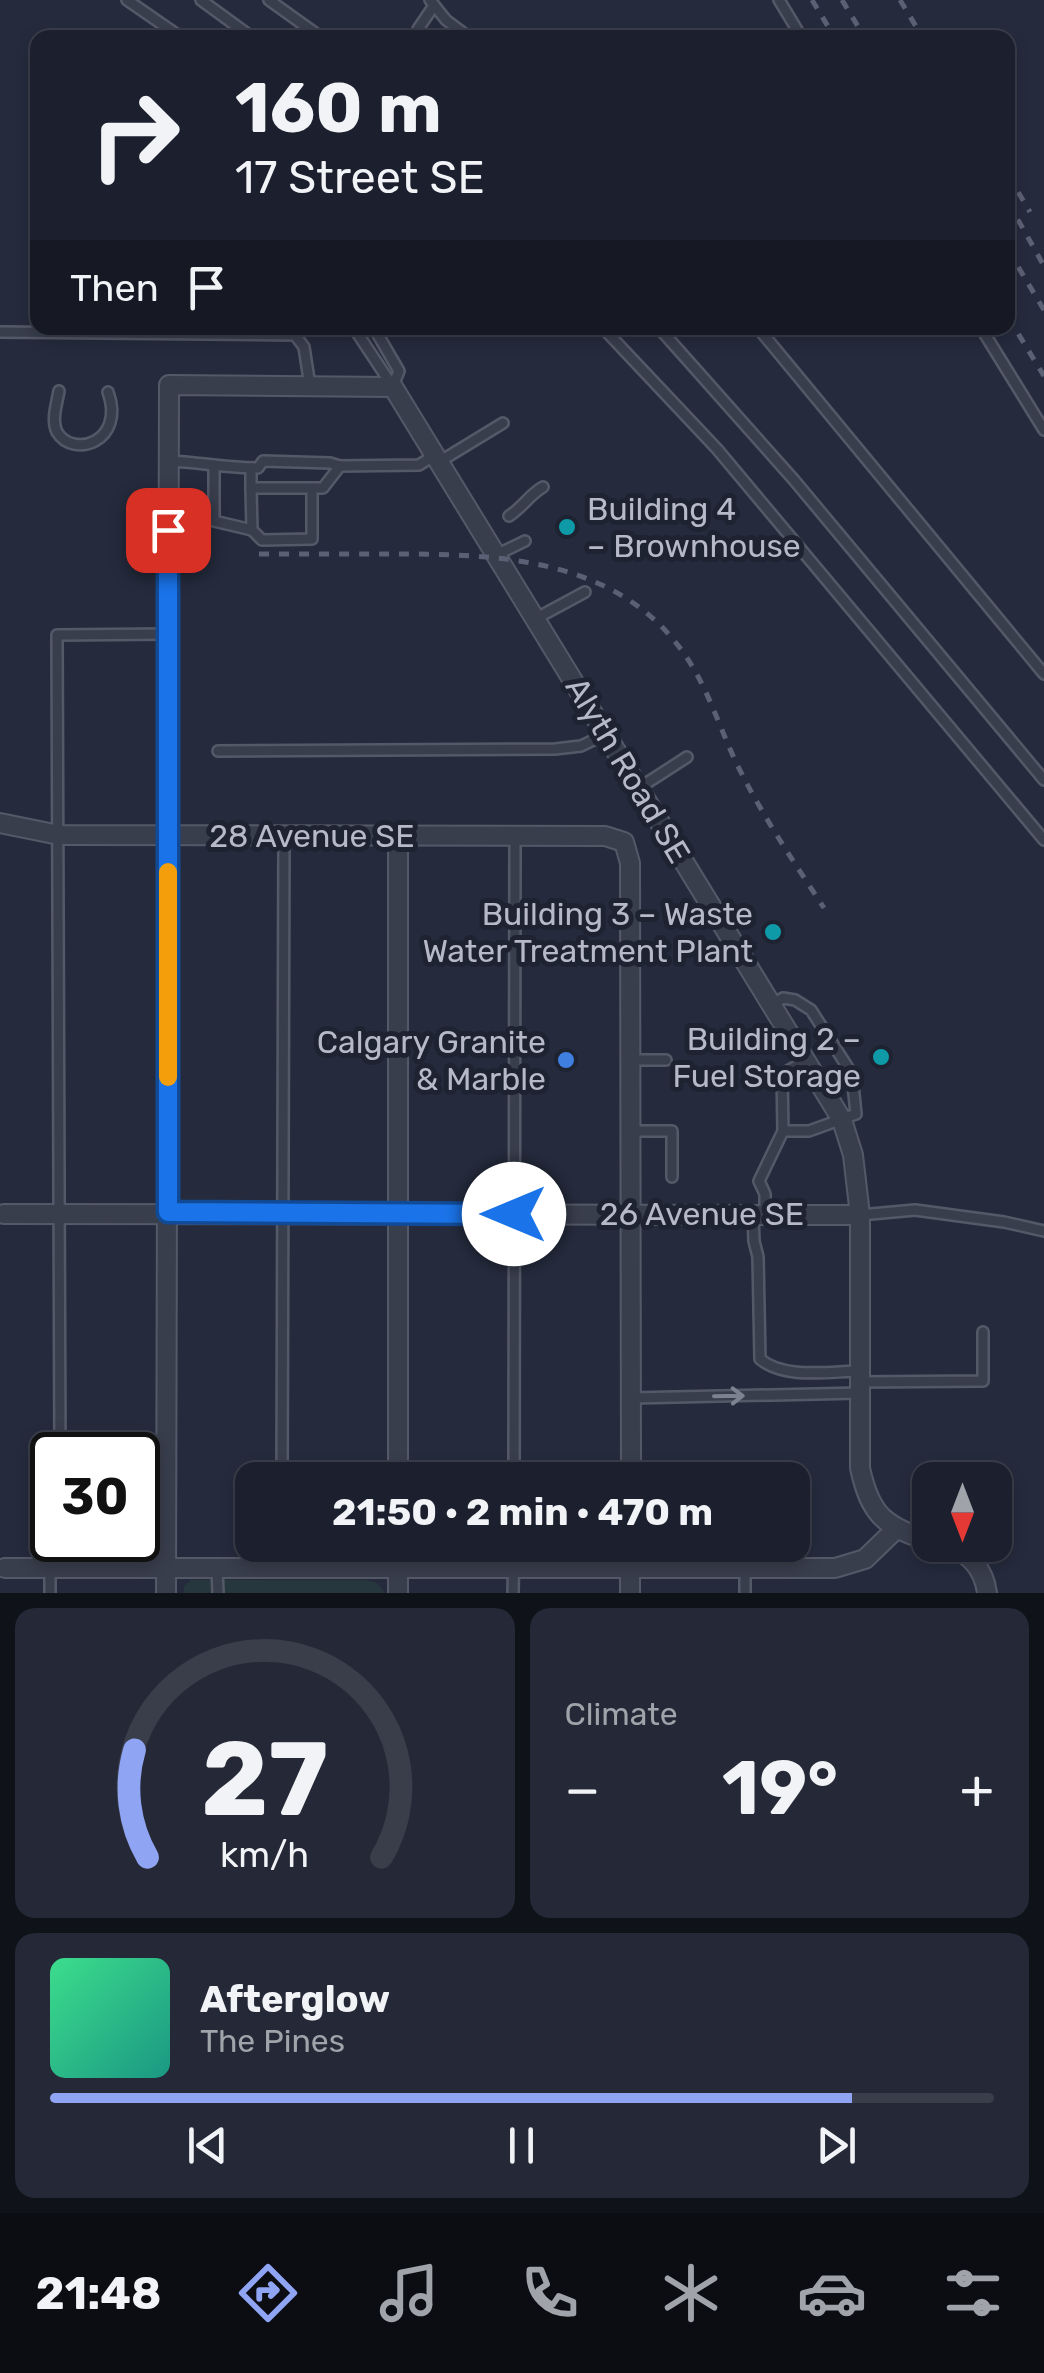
<!DOCTYPE html>
<html lang="en">
<head>
<meta charset="utf-8">
<style>
	:root { --surface:#1c202e; --page:#252836; --text:#f1f3f6; --muted:#a0a3aa; --line:#3a3e4a; --accent:#8fa4f3 }
	body { margin:0; font-family:Rubik,sans-serif; background:var(--page); color:var(--text); height:100vh; display:flex; flex-direction:column; font-size:38px; white-space:nowrap }
	* { box-sizing:border-box; margin:0 }
	p { font-size:32px; color:var(--muted) }
	.icon { flex:none; width:55px; height:55px; fill:none; stroke:currentColor; stroke-width:2; stroke-linecap:round; stroke-linejoin:round }
	.map { position:relative; height:1593px; overflow:hidden }
	.sheet { display:flex; flex-direction:column; gap:15px; padding:15px; background:#0f1219; flex:1 }
	.sheet>* { flex:none }
	.hud { position:absolute; left:30px; top:30px; width:985px; height:305px; border-radius:20px; box-shadow:0 5px 15px #0003,0 0 0 2px var(--line); background:#1c202e; color:var(--text); overflow:hidden }
	.needle { width:65px; rotate:180deg }
	.tools { position:absolute; left:912px; top:1462px; display:grid; gap:20px }
	.tools a { display:grid; place-items:center; width:100px; height:100px; border-radius:20px; background:var(--surface); box-shadow:0 5px 15px #0003,0 0 0 2px var(--line); font-size:50px }
	.speed { position:absolute; left:30px; top:1432px; display:flex; gap:20px; font-size:50px; font-weight:700; text-align:center }
	.speed>* { display:grid; place-content:center; width:130px; height:130px; border-radius:50%; background:var(--surface); box-shadow:0 5px 15px #0003,0 0 0 2px var(--line); line-height:1 }
	.speed .limit { border:5px solid #111; border-radius:15px; background:#fff; color:#111 }
	.pin { position:absolute; display:grid; place-items:center; width:85px; height:85px; color:#fff; margin:-42px; border-radius:20px; box-shadow:0 5px 15px #0006 }
	.me { position:absolute; width:110px; margin:-55px; rotate:270deg; stroke-linejoin:round; filter:drop-shadow(0 0 8px #0008) }
	.turn { display:flex; align-items:center; gap:35px; height:210px; padding:0 40px; font-size:45px }
	.turn .icon { width:130px; height:130px; stroke-width:2.5 }
	.turn b { display:block; font-size:70px; line-height:85px }
	.then { display:flex; align-items:center; height:95px; padding:0 40px; background:#0003; gap:20px; font-size:38px }
	.big { font-size:75px; font-weight:700; line-height:1.1 }
	.sheet .card { flex:1; display:flex; flex-direction:column; justify-content:center; gap:15px; min-width:0; padding:0 35px; border-radius:20px; background:var(--page) }
	.sheet .dial { align-items:center; gap:0 }
	.dial svg { height:260px; overflow:visible; fill:none; stroke:var(--line); stroke-width:7; stroke-linecap:round; text-anchor:middle }
	.dial text { fill:var(--text); stroke:none }
	.song { display:flex; align-items:center; gap:30px }
	.cover { width:120px; height:120px; border-radius:15px; background:linear-gradient(135deg,hsl(150 70% 55%),hsl(170 70% 35%)) }
	.played { height:10px; border-radius:5px; background:linear-gradient(90deg,var(--accent) 85%,var(--line) 85%) }
	.keys { display:flex; justify-content:space-around; direction:ltr }
	.heat { display:flex; justify-content:space-between; align-items:center; font-size:55px; direction:ltr }
	.sheet .tiles { flex:1; display:grid; gap:15px; grid-template-columns:1fr 1fr }
	.card:last-child { grid-column:span 2 }
	.trip { position:absolute; left:235px; top:1462px; width:575px; height:100px; border-radius:20px; background:var(--surface); box-shadow:0 5px 15px #0003,0 0 0 2px var(--line); font-weight:700; line-height:100px; text-align:center }
	.menu { display:flex; height:160px; justify-content:space-around; align-items:center; background:#0b0d12; color:var(--muted) }
	.menu .icon { width:70px; height:70px }
	.menu .active { color:var(--accent) }
	.menu b { font-size:45px; color:var(--text) }
	.map>svg:first-child { display:block }
	.green { fill:#27373e }
	.lines { fill:none; stroke-linecap:round; stroke-linejoin:round }
	.lane-casing { stroke:#545968; stroke-width:14 }
	.street-casing { stroke:#545968; stroke-width:22 }
	.lane { stroke:#393e4d; stroke-width:9 }
	.street { stroke:#393e4d; stroke-width:18 }
	.rail { stroke:#5b6174; stroke-width:5; stroke-dasharray:10 10; stroke-linecap:butt }
	.oneway { stroke:#7d8291 }
	.route-casing { stroke:#114b97; stroke-width:25 }
	.route { stroke:#1a73e8; stroke-width:18 }
	.slow { stroke:#f59e0b; stroke-width:18 }
	.culture-dot { fill:#0f9aa8; stroke:#1e2332; stroke-width:4 }
	.shop-dot { fill:#3f7fe0; stroke:#1e2332; stroke-width:4 }
	.labels { text-anchor:middle; dominant-baseline:central; stroke-width:10; stroke-linejoin:round; paint-order:stroke }
	.poi-label { font-size:32px; fill:#b5b9c8; stroke:#1e2332; text-anchor:end }
	.street-label { font-size:32px; fill:#b5b9c8; stroke:#1e2332 }
</style>
</head>
<body>
<div class="map">
<svg width="1044" height="1593" viewBox="0 0 1044 1593">
	<rect width="100%" height="100%" fill="#252b3d"/>
	<!-- green -->
	<polygon class="green" points="191,1580 367,1580 377,1583 385,1593 184,1593 184,1586"/>
	<g class="lines">
		<!-- lane casing -->
		<g class="lane-casing">
			<g id="lane">
				<polyline points="127,0 182,38"/>
				<polyline points="201,0 253,38"/>
				<polyline points="269,0 322,38"/>
				<polyline points="430,0 446,20 470,38"/>
				<polyline points="779,0 802,38"/>
				<polyline points="418,29 433,7"/>
				<polyline points="354,328 391,384"/>
				<polyline points="374,328 399,371 393,386"/>
				<polyline points="603,328 717,449 1044,840"/>
				<polyline points="659,328 794,480 1044,780"/>
				<polyline points="758,328 1044,674"/>
				<polyline points="981,328 1044,430"/>
				<polyline points="0,332 295,335 304,347 310,386"/>
				<path d="M59,391C57,403 51,420 57,432C73,459 126,442 108,392"/>
				<path d="M168,461C199,462 227,468 258,468L263,461L330,463L340,466L419,465L435,455"/>
				<polyline points="439,462 503,423"/>
				<polyline points="214,465 214,521 252,530"/>
				<polyline points="251,468 251,488 323,488 340,466"/>
				<polyline points="251,488 252,530 262,540 312,539 312,488"/>
				<path d="M509,516C523,507 529,495 543,487"/>
				<polyline points="496,555 525,541"/>
				<polyline points="535,619 585,592"/>
				<polyline points="218,751 555,749 581,746 606,734"/>
				<polyline points="639,788 687,757"/>
				<polyline points="772,1005 783,998 795,1000 811,1010 852,1074 856,1114 809,1131 783,1131 782,1074 806,1061"/>
				<polyline points="631,1060 666,1060"/>
				<polyline points="631,1131 672,1131 672,1177"/>
				<path d="M753,1214L754,1241L758,1257L760,1359C785,1380 831,1371 861,1371"/>
				<polyline points="765,1215 765,1194 759,1181 783,1131"/>
				<polyline points="860,1215 915,1210 1004,1222 1044,1231"/>
				<polyline points="861,1382 983,1381 983,1332"/>
				<polyline points="632,1398 859,1393"/>
				<polyline points="60,1455 57,635 168,634"/>
				<polyline points="984,1471 984,1480"/>
				<polyline points="282,1480 284,835"/>
				<polyline points="514,1480 515,836"/>
				<polyline points="61,1540 61,1567"/>
				<polyline points="976,1565 994,1550 991,1545"/>
				<polyline points="217,1568 218,1593"/>
				<polyline points="281,1568 281,1545"/>
				<polyline points="745,1568 745,1593"/>
				<polyline points="50,1593 50,1569"/>
				<polyline points="513,1593 514,1545"/>
			</g>
		</g>
		<!-- street casing -->
		<g class="street-casing">
			<g id="street">
				<polyline points="0,823 59,835 605,836 624,842 630,863 631,1480"/>
				<polyline points="4,1214 860,1215"/>
				<polyline points="398,1480 398,836"/>
				<path d="M945,1545C969,1552 984,1569 987,1593"/>
				<polyline points="5,1568 835,1568 865,1559 895,1530"/>
				<path d="M166,1593L169,385L393,387L842,1120L853,1155L860,1215V1468C870,1515 885,1527 930,1541"/>
				<polyline points="398,1593 398,1545"/>
				<polyline points="630,1593 630,1545"/>
			</g>
		</g>
		<!-- lane -->
		<use href="#lane" class="lane"/>
		<!-- street -->
		<use href="#street" class="street"/>
		<!-- rail -->
		<g class="rail">
			<polyline points="812,0 835,38"/>
			<polyline points="842,0 865,38"/>
			<polyline points="900,0 923,38"/>
			<polyline points="1008,175 1030,212"/>
			<polyline points="1008,202 1044,266"/>
			<polyline points="1008,250 1044,310"/>
			<polyline points="1008,317 1044,376"/>
			<path d="M259,554C305,554 351,554 396,554C502,554 619,559 685,655C707,687 718,723 734,758C759,811 792,859 824,908"/>
		</g>
	</g>
	<!-- one-way arrows -->
	<defs><path id="oneway-shaft" d="M-6 0H5M1.5-3L5.5 0L1.5 3" fill="none" stroke-width="1.6" stroke-linecap="round" stroke-linejoin="round" transform="scale(2.5)"/></defs>
	<use class="oneway" href="#oneway-shaft" transform="translate(729 1396) rotate(-1)"/>
	<g class="lines">
		<!-- route casing -->
		<g class="route-casing">
			<polyline id="route" points="168,530 168,1212 514,1214"/>
		</g>
		<!-- route -->
		<use href="#route" class="route"/>
		<!-- slow -->
		<polyline class="slow" points="168,872 168,1077"/>
	</g>
	<!-- markers -->
	<g class="culture-dot">
		<circle cx="567" cy="527" r="10"/>
		<circle cx="773" cy="932" r="10"/>
		<circle cx="881" cy="1057" r="10"/>
	</g>
	<circle class="shop-dot" cx="566" cy="1060" r="10"/>
	<g class="labels">
		<!-- poi labels -->
		<g class="poi-label">
			<text x="587" y="509" text-anchor="start">Building 4<tspan x="587" dy="37">– Brownhouse</tspan></text>
			<text x="753" y="914">Building 3 – Waste<tspan x="753" dy="37">Water Treatment Plant</tspan></text>
			<text x="861" y="1039">Building 2 –<tspan x="861" dy="37">Fuel Storage</tspan></text>
			<text x="546" y="1042">Calgary Granite<tspan x="546" dy="37">&amp; Marble</tspan></text>
		</g>
		<!-- street labels -->
		<g class="street-label">
			<text transform="translate(628 770) rotate(59)">Alyth Road SE</text>
			<text x="312" y="836">28 Avenue SE</text>
			<text x="702" y="1214">26 Avenue SE</text>
		</g>
	</g>
</svg>
<div class="tools">
<a><svg class="needle" viewBox="-14 -14 28 28"><path d="M0-13l5 13h-10z" fill="#e53935"/><path d="M0 13l5-13h-10z" fill="#a0a3aa"/></svg></a>
</div>
<div class="speed"><div class="limit">30</div></div>
<div class="pin" style="left:168px;top:530px;background:#d93025"><svg class="icon" aria-label="arrive" viewBox="0 0 24 24"><path d="M6 21V4h12l-3 4 3 4H6"/></svg></div>
<svg class="me" style="left:514px;top:1214px" viewBox="-20 -20 40 40"><circle r="19" fill="#fff"/><path d="M0-13L10 11 0 6-10 11z" fill="#1a73e8"/></svg>
<div class="trip">21:50 · 2 min · 470 m</div>
<div class="hud">
<div class="turn"><svg class="icon" aria-label="right" viewBox="0 0 24 24"><path d="M7 20v-9h11M14 6l5 5-5 5"/></svg><div><b>160 m</b>17 Street SE</div></div>
<div class="then">Then<svg class="icon" aria-label="arrive" viewBox="0 0 24 24"><path d="M6 21V4h12l-3 4 3 4H6"/></svg></div>
</div>
</div>
<section class="sheet">
<div class="tiles">
<div class="card dial"><svg viewBox="0 0 100 80">
<path d="M14 69A42 42 0 1 1 86 69"/>
<path d="M14 69A42 42 0 0 1 10 36" stroke="#8fa4f3"/>
<text x="50" y="56" font-size="32" font-weight="700">27</text>
<text x="50" y="72" font-size="11">km/h</text>
</svg></div>
<div class="card"><p>Climate</p>
<div class="heat"><a>−</a><b class="big">19°</b><a>+</a></div>
</div>
<div class="card">
<div class="song"><i class="cover"></i><div><b>Afterglow</b><p>The Pines</p></div></div>
<div class="played"></div>
<div class="keys"><svg class="icon" aria-label="previous" viewBox="0 0 24 24"><path d="M18 5L8 12l10 7zM5 5v14"/></svg><svg class="icon" aria-label="pause" viewBox="0 0 24 24"><path d="M8 5v14M16 5v14"/></svg><svg class="icon" aria-label="next" viewBox="0 0 24 24"><path d="M6 5l10 7-10 7zM19 5v14"/></svg></div>
</div>
</div>
</section>
<nav class="menu">
<b>21:48</b>
<svg class="icon active" aria-label="directions" viewBox="0 0 24 24"><path d="M12 3l9 9-9 9-9-9zM9 14v-3h6M13 9l2 2-2 2"/></svg>
<svg class="icon" aria-label="music" viewBox="0 0 24 24"><path d="M9 18V5l10-2v13"/><circle cx="6" cy="18" r="3"/><circle cx="16" cy="16" r="3"/></svg>
<svg class="icon" aria-label="phone" viewBox="0 0 24 24"><path d="M5 4h4l2 5-3 2q2 4 5 5l2-3 5 2v4C11 20 4 13 5 4z"/></svg>
<svg class="icon" aria-label="climate" viewBox="0 0 24 24"><path d="M12 3v18M4 7l16 10M4 17L20 7"/></svg>
<svg class="icon" aria-label="car" viewBox="0 0 24 24"><path d="M5 17H2v-5l4-1 3-4h7l3 4 3 1v5h-3M9 17h6M6 11h13"/><circle cx="7" cy="17" r="2"/><circle cx="17" cy="17" r="2"/></svg>
<svg class="icon" aria-label="filters" viewBox="0 0 24 24"><path d="M4 7h16M4 17h16"/><circle cx="9" cy="7" r="2"/><circle cx="15" cy="17" r="2"/></svg>
</nav>
</body>
</html>
